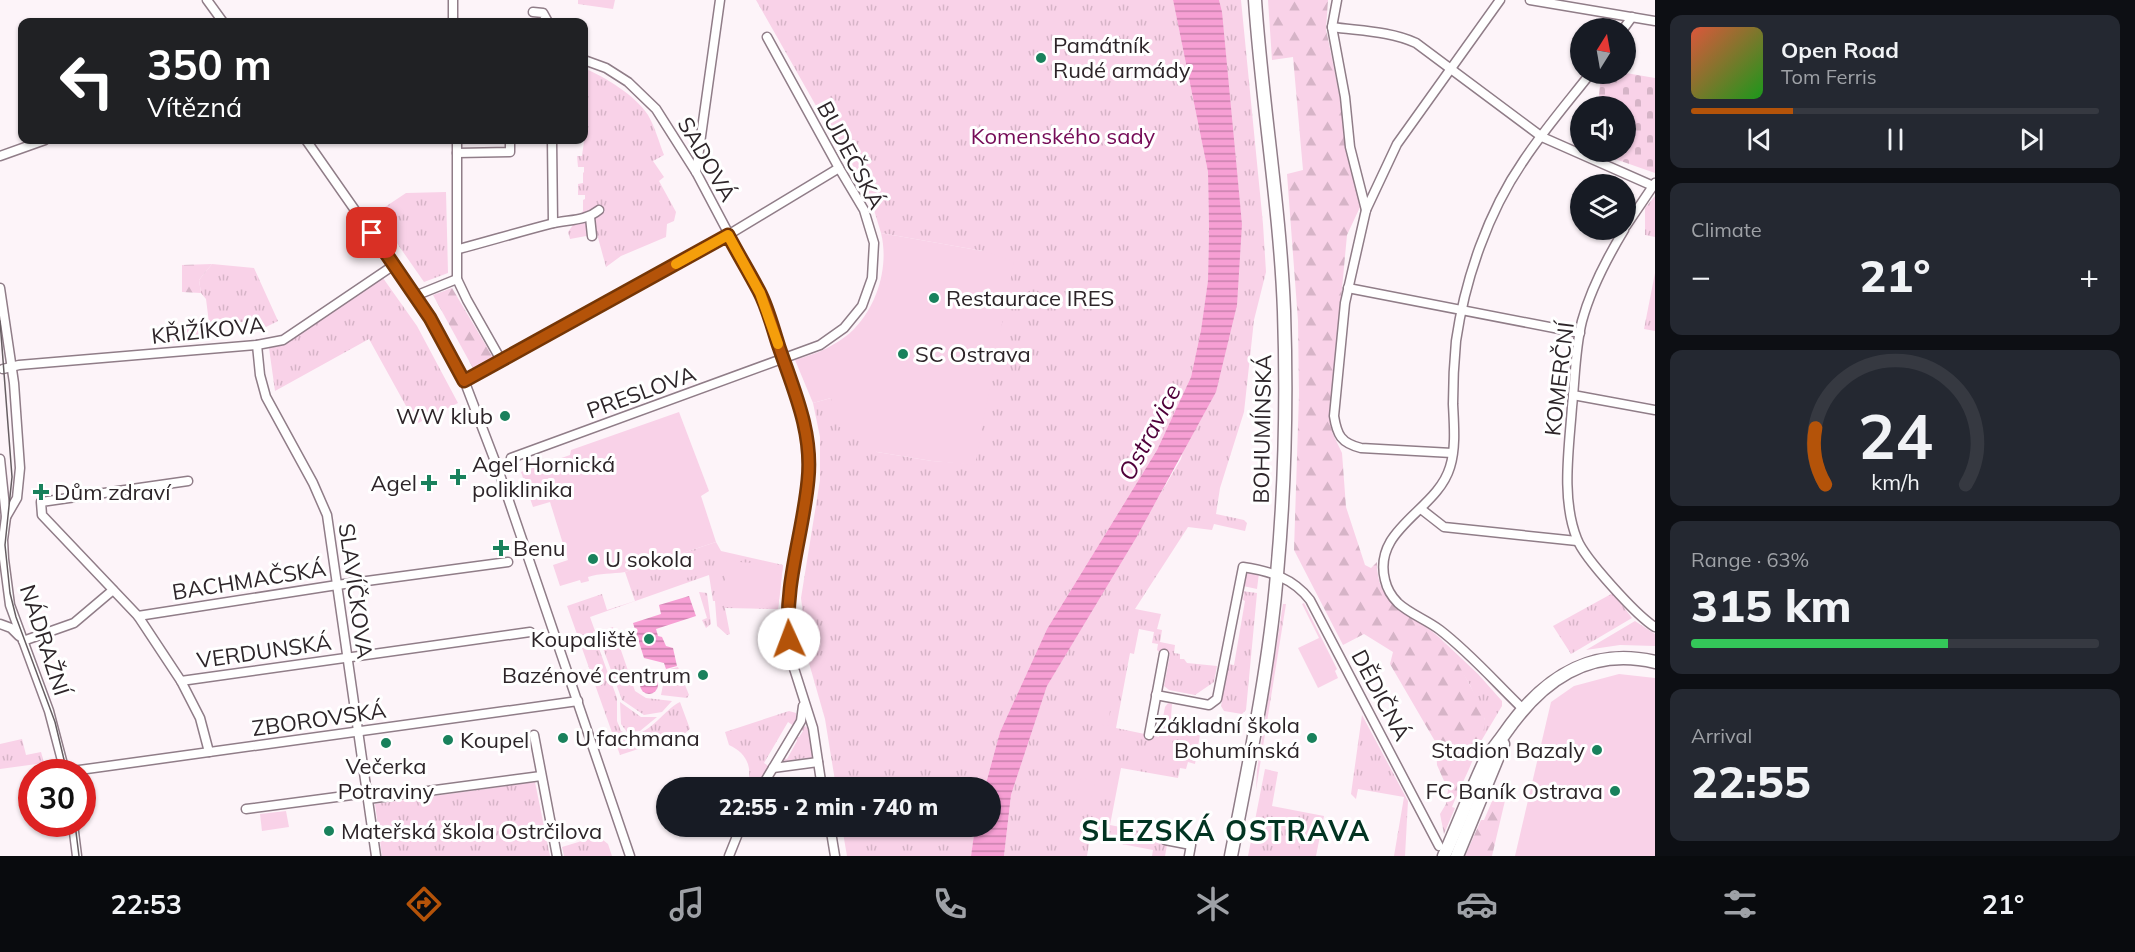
<!DOCTYPE html>
<html lang="en">
<head>
<meta charset="utf-8">
<style>
	:root { --surface:#171b24; --page:#242831; --text:#f1f3f6; --muted:#9ea1a6; --line:#363941; --accent:#b45309 }
	body { margin:0; font-family:Mulish,sans-serif; background:var(--page); color:var(--text); height:100vh; display:flex; flex-direction:column; font-size:22px; white-space:nowrap }
	* { box-sizing:border-box; margin:0 }
	p { font-size:20px; color:var(--muted) }
	.icon { flex:none; width:33px; height:33px; fill:none; stroke:currentColor; stroke-width:2; stroke-linecap:round; stroke-linejoin:round }
	.map { position:relative; flex:1; overflow:hidden }
	.side { display:flex; flex-direction:column; gap:15px; padding:15px; background:#0d0f14; width:480px }
	.side>* { flex:none }
	.top-card { position:absolute; left:18px; top:18px; width:570px; height:126px; border-radius:12px; box-shadow:0 2px 4px #0004; background:#202124; color:#fff; overflow:hidden }
	.needle { width:39px; rotate:11deg }
	.controls { position:absolute; left:1570px; top:18px; display:grid; gap:12px }
	.controls a { display:grid; place-items:center; width:66px; height:66px; border-radius:50%; background:var(--surface); box-shadow:0 2px 4px #0004; font-size:30px }
	.speed { position:absolute; left:18px; top:759px; display:flex; gap:12px; font-size:30px; font-weight:700; text-align:center }
	.speed>* { display:grid; place-content:center; width:78px; height:78px; border-radius:50%; background:var(--surface); box-shadow:0 2px 4px #0004; line-height:1 }
	.speed .limit { border:9px solid #d22; background:#fff; color:#111 }
	.pin { position:absolute; display:grid; place-items:center; width:51px; height:51px; color:#fff; margin:-26px; border-radius:12px; box-shadow:0 3px 9px #0006 }
	.me { position:absolute; width:66px; margin:-33px; rotate:358deg; stroke-linejoin:round; filter:drop-shadow(0 0 4px #0008) }
	.turn { display:flex; align-items:center; gap:21px; height:126px; padding:0 30px; font-size:27px }
	.turn .icon { width:78px; height:78px; stroke-width:2.5 }
	.turn b { display:block; font-size:42px; line-height:51px }
	.big { font-size:45px; font-weight:800; line-height:1.1 }
	.side .card { flex:1; display:flex; flex-direction:column; justify-content:center; gap:9px; min-width:0; padding:0 21px; border-radius:12px; background:var(--page) }
	.side .dial { align-items:center; gap:0 }
	.dial svg { height:156px; overflow:visible; fill:none; stroke:var(--line); stroke-width:7; stroke-linecap:round; text-anchor:middle }
	.dial text { fill:var(--text); stroke:none }
	.song { display:flex; align-items:center; gap:18px }
	.cover { width:72px; height:72px; border-radius:9px; background:linear-gradient(135deg,hsl(10 70% 55%),hsl(120 70% 35%)) }
	.played { height:6px; border-radius:3px; background:linear-gradient(90deg,var(--accent) 25%,var(--line) 25%) }
	.keys { display:flex; justify-content:space-around; direction:ltr }
	.heat { display:flex; justify-content:space-between; align-items:center; font-size:33px; direction:ltr }
	.charge { height:9px; border-radius:4px; background:linear-gradient(90deg,#34c759 63%,var(--line) 0) }
	.trip { position:absolute; left:656px; top:777px; width:345px; height:60px; border-radius:30px; background:var(--surface); box-shadow:0 2px 4px #0004; font-weight:800; line-height:60px; text-align:center }
	.tab-bar { display:flex; height:96px; justify-content:space-around; align-items:center; background:#090b0e; color:var(--muted) }
	.tab-bar .icon { width:42px; height:42px }
	.tab-bar .on { color:var(--accent) }
	.tab-bar b { font-size:27px; color:var(--text) }
	main { display:flex; flex:1; min-height:0 }
	.map>svg:first-child { display:block }
	.grass { fill:url(#grass-tufts) }
	.forest { fill:url(#forest-firs) }
	.cemetery { fill:url(#cemetery-stones) }
	.pitch { fill:#f9d2e8 }
	.water { fill:url(#water-rules) }
	.lines { fill:none; stroke-linecap:round; stroke-linejoin:round }
	.street-casing { stroke:#907d88; stroke-width:11 }
	.secondary-casing { stroke:#907d88; stroke-width:15 }
	.street { stroke:#fff; stroke-width:8 }
	.secondary { stroke:#fff; stroke-width:12 }
	.tram { stroke:#665e62; stroke-width:1.5 }
	.route-casing { stroke:#753606; stroke-width:15 }
	.route { stroke:#b45309; stroke-width:10 }
	.slow { stroke:#f59e0b; stroke-width:10 }
	.poi-dot { fill:#19815c; stroke:#fff; stroke-width:2 }
	.labels { text-anchor:middle; dominant-baseline:central; stroke-width:6; stroke-linejoin:round; paint-order:stroke }
	.poi-label { font-size:22px; fill:#2d2529; stroke:#fff; text-anchor:start }
	.park-label { font-size:22px; fill:#750b57; stroke:#fff }
	.street-label { font-size:22px; fill:#2d2529; stroke:#fff }
	.water-label { font-size:24px; font-style:italic; fill:#50003a; stroke:#fff }
	.district-label { font-size:28px; font-weight:bold; letter-spacing:1.5px; fill:#023422; stroke:#fff }
</style>
</head>
<body>
<main>
<div class="map">
<svg width="1655" height="856" viewBox="0 0 1655 856">
	<defs>
		<pattern id="grass-tufts" width="24" height="20" patternUnits="userSpaceOnUse" patternTransform="scale(1.5)"><rect width="24" height="20" fill="#f9d2e8"/><path d="M3 7l-1-3M5 7V3M7 7l1-3M15 17l-1-3M17 17v-4M19 17l1-3" fill="none" stroke="#d6b4c7"/></pattern>
		<pattern id="forest-firs" width="22" height="20" patternUnits="userSpaceOnUse" patternTransform="scale(1.5)"><rect width="22" height="20" fill="#f9d2e8"/><path d="M5 1l3.5 6h-7zM16 11l3.5 6h-7z" fill="#d6b4c7"/></pattern>
		<pattern id="cemetery-stones" width="16" height="16" patternUnits="userSpaceOnUse" patternTransform="scale(1.5)"><rect width="16" height="16" fill="#f9d2e8"/><path d="M2 7V4a2 2 0 0 1 4 0v3zM10 15v-3a2 2 0 0 1 4 0v3z" fill="#d6b4c7"/></pattern>
		<pattern id="water-rules" width="6" height="5" patternUnits="userSpaceOnUse" patternTransform="scale(1.5)"><rect width="6" height="5" fill="#f79fd4"/><path d="M0 2.5h6" fill="none" stroke="#c881ac"/></pattern>
	</defs>
	<rect width="100%" height="100%" fill="#fdf4f9"/>
	<!-- grass -->
	<g class="grass">
		<polygon points="578,0 615,0 613,9 578,4"/>
		<polygon points="756,0 1173,0 1208,172 1209,229 1208,280 1201,330 1191,377 1157,450 1047,629 1000,732 985,787 836,787 825,719 809,663 801,598 820,480 820,437 813,403 831,398 877,452 932,461 975,464 983,251 881,233 874,210 862,187"/>
		<polygon points="1219,0 1241,0 1263,224 1266,272 1254,320 1244,412 1220,488 1216,514 1244,520 1247,523 1245,531 1214,524 1212,530 1188,527 1135,609 1161,614 1157,629 1162,630 1160,642 1175,645 1174,653 1180,654 1180,659 1184,659 1187,663 1217,666 1214,682 1195,695 1169,690 1164,686 1170,654 1159,652 1157,650 1158,644 1152,643 1154,632 1139,629 1134,654 1130,653 1116,728 1159,737 1165,707 1168,703 1172,704 1171,717 1202,723 1195,764 1188,762 1186,769 1180,768 1178,778 1121,768 1110,825 1141,831 1152,839 1167,845 1165,856 1152,856 1153,850 1090,838 1087,856 1004,856 1011,795 1047,686 1181,459 1242,224"/>
		<path d="M584,68C606,78 634,94 648,115C655,127 659,142 664,155L653,161L664,177L659,181L676,212L674,221L667,224L666,237L621,256L606,267L597,234L570,239L568,232L583,211V200L585,199V195H578V184L583,183V173L584,172V167H578L577,156H582L584,141L577,140H584Z"/>
		<polygon points="446,192 448,273 424,282 376,213 406,193"/>
		<polygon points="1655,196 1655,237 1645,235 1645,208"/>
		<polygon points="212,264 254,268 278,321 264,328 256,329 254,321 205,325 206,338 170,341 169,327 209,323 206,299 201,293 199,280"/>
		<polygon points="1655,273 1655,331 1644,329"/>
		<polygon points="383,278 417,326 458,403 416,424 369,339 275,391 269,348 284,345"/>
		<path d="M716,542L721,551L783,565L778,609L725,608L730,634L727,635L717,626L715,601H713L709,575L590,617L595,631L593,632L617,698V721L621,731C645,745 661,711 680,702L690,729L684,734L620,755L567,606L602,594L607,610L635,601L625,572Z"/>
		<polygon points="1251,571 1259,573 1257,589 1243,586 1245,576"/>
		<polygon points="1242,591 1257,593 1246,710 1242,714 1224,711 1221,706 1228,664 1234,665 1245,601 1243,600 1244,593"/>
		<polygon points="699,592 707,593 711,624 706,628 702,620 707,618"/>
		<polygon points="1613,593 1632,618 1571,654 1553,626"/>
		<polygon points="1283,604 1286,604 1256,790 1257,770"/>
		<polygon points="1635,621 1655,634 1655,646 1620,645 1586,650"/>
		<polygon points="613,627 635,691 646,698 672,701 662,712 644,715 622,700 597,632"/>
		<polygon points="1443,641 1478,674 1502,701 1502,706 1477,748 1485,720 1470,685"/>
		<polygon points="678,667 689,695 687,698 661,695 666,670"/>
		<polygon points="620,702 641,717 657,717 640,731 627,732 621,724"/>
		<path d="M789,711L796,713L797,720L794,726L788,722L764,763L770,767L757,787H746C754,769 747,753 729,745L725,732Z"/>
		<polygon points="1362,715 1408,801 1405,856 1394,856 1404,797 1358,789 1356,799 1351,794"/>
		<polygon points="805,726 811,730 814,757 784,761 783,758 787,759 797,741 796,737 799,737 803,731 801,729"/>
		<polygon points="22,739 26,755 41,752 44,763 0,769 0,744"/>
		<polygon points="1265,769 1278,772 1272,806 1324,816 1316,856 1248,856"/>
		<polygon points="535,782 550,856 382,856 375,804"/>
		<polygon points="842,827 975,827 971,856 847,856"/>
		<polygon points="598,836 608,844 612,856 564,856 562,847"/>
	</g>
	<!-- forest -->
	<g class="forest">
		<path d="M1268,0H1328L1326,29L1340,98L1346,148L1361,205L1347,235L1330,417L1332,432L1342,453L1346,507L1365,565L1371,568L1377,562C1377,611 1413,612 1441,639C1451,649 1484,707 1485,720C1486,737 1459,789 1452,807L1455,808L1444,834L1440,814L1446,804L1448,790L1437,765L1436,743L1390,664L1393,652L1364,634L1343,645L1294,550L1299,395L1298,321L1287,174L1303,170L1293,57L1272,60Z"/>
		<polygon points="212,264 199,280 201,293 182,292 182,265"/>
		<polygon points="452,288 494,359 474,370 433,295"/>
		<polygon points="1498,787 1507,792 1492,856 1465,856 1481,820 1484,820"/>
	</g>
	<!-- cemetery -->
	<polygon class="cemetery" points="1626,73 1655,78 1655,173 1595,152 1626,152 1626,106 1598,106 1601,74"/>
	<!-- pitch -->
	<g class="pitch">
		<path d="M881,233L983,251L1014,261L975,465L932,461L877,452L838,426L831,398L813,403L795,360C806,356 819,353 829,347C838,342 849,335 855,328C878,304 889,265 881,233Z"/>
		<path d="M679,412L709,491L701,496L716,542L625,572C612,574 600,573 588,577L589,581L581,583L580,580L560,586L553,565L568,560L550,502L533,507L521,472L570,455L571,450Z"/>
		<polygon points="702,554 707,572 676,581 671,563"/>
		<polygon points="725,561 783,565 778,609 725,607"/>
		<polygon points="1304,603 1337,669 1335,671 1338,678 1318,688 1298,648 1319,638 1302,604"/>
		<polygon points="1619,674 1655,678 1655,856 1515,856 1551,702 1574,686"/>
		<polygon points="1098,701 1111,703 1108,726 1094,723"/>
		<polygon points="1081,778 1095,781 1089,810 1075,808"/>
		<polygon points="286,811 289,827 262,831 260,814"/>
		<polygon points="1302,837 1316,840 1313,856 1298,856"/>
	</g>
	<!-- water -->
	<g class="water">
		<polygon points="1173,0 1219,0 1222,12 1242,224 1237,305 1216,392 1136,538 1047,686 1011,795 1004,856 971,856 975,827 990,826 990,788 985,787 1000,732 1047,629 1157,450 1191,377 1201,330 1208,280 1209,229 1208,172"/>
		<polygon points="689,596 696,616 656,629 658,636 662,637 666,646 673,648 677,666 666,669 664,663 644,658 633,623 661,614 659,605"/>
		<circle cx="649" cy="685" r="9"/>
	</g>
	<g class="lines">
		<!-- street casing -->
		<g class="street-casing">
			<g id="street">
				<polyline points="207,0 223,22"/>
				<polyline points="453,0 453,22"/>
				<polyline points="1337,0 1332,27 1345,97 1350,147 1366,210"/>
				<polyline points="1530,0 1655,21"/>
				<polyline points="533,12 543,13 548,22"/>
				<path d="M1332,27C1360,31 1390,31 1416,43L1542,137L1653,186"/>
				<polyline points="1624,28 1632,17"/>
				<polyline points="584,60 606,68 628,82 656,109 696,172 760,293 796,393 806,429 809,455 808,481 792,568 787,619 791,659 813,728 822,788"/>
				<polyline points="306,140 415,296 442,339 464,380 498,469 630,856"/>
				<polyline points="457,140 457,279 467,300 501,360"/>
				<polyline points="552,140 553,223"/>
				<polyline points="457,153 510,152 510,140"/>
				<polyline points="0,156 45,140"/>
				<polyline points="696,172 720,0"/>
				<polyline points="590,217 592,236"/>
				<polyline points="1626,226 1655,183"/>
				<path d="M1624,230C1607,258 1591,288 1582,321C1575,349 1575,379 1572,407C1569,449 1561,499 1577,539C1584,558 1637,616 1655,627"/>
				<path d="M459,249C489,241 519,232 550,224C568,219 584,222 599,210"/>
				<polyline points="0,288 14,383 20,468 17,498 6,517"/>
				<polyline points="1348,288 1580,333"/>
				<polyline points="415,296 457,279"/>
				<polyline points="257,345 260,375 266,397 313,483 327,515 376,856"/>
				<polyline points="3,369 19,365 257,345 283,340 394,265"/>
				<polyline points="464,380 728,235 839,168"/>
				<polyline points="1573,395 1655,410"/>
				<path d="M1452,453L1361,448C1341,443 1337,435 1334,416L1345,303L1366,210L1397,144L1500,0"/>
				<polyline points="511,458 820,345 844,328 862,306 872,278 874,243 864,210 839,168 767,37"/>
				<polyline points="0,459 6,517 3,540 4,559 10,605 49,711 65,772"/>
				<polyline points="188,481 41,502 42,515 138,616 181,681 200,718 209,752"/>
				<polyline points="1421,509 1444,527 1577,541"/>
				<polyline points="138,616 337,585 508,562"/>
				<polyline points="0,624 11,628 19,636"/>
				<polyline points="23,641 74,623 113,590"/>
				<polyline points="181,681 530,632"/>
				<path d="M1156,695L1209,705L1217,699L1243,567C1270,571 1293,578 1310,600L1439,846"/>
				<path d="M1522,708C1495,682 1470,653 1440,630C1427,620 1410,614 1398,603C1392,597 1387,589 1385,580C1372,528 1437,511 1450,467C1456,448 1454,425 1453,404C1453,383 1454,362 1456,341C1465,279 1488,212 1524,160C1544,130 1568,102 1590,74"/>
				<polyline points="534,735 557,856"/>
				<polyline points="1149,735 1164,654"/>
				<polyline points="773,768 818,762"/>
				<polyline points="65,772 578,701"/>
				<polyline points="761,788 801,721 803,706"/>
				<polyline points="368,799 541,776"/>
				<polyline points="246,809 367,793"/>
				<polyline points="73,824 77,856"/>
				<polyline points="830,826 835,856"/>
				<polyline points="1165,840 1191,845 1189,856"/>
				<polyline points="729,856 741,826"/>
			</g>
		</g>
		<!-- secondary casing -->
		<g class="secondary-casing">
			<g id="secondary">
				<path d="M1231,856C1249,763 1269,669 1277,574C1285,487 1287,399 1284,311C1280,207 1262,104 1255,0"/>
				<path d="M1444,856C1458,825 1470,793 1484,763C1489,753 1498,743 1505,733C1541,681 1588,646 1655,662"/>
				<polyline points="1457,856 1503,744"/>
			</g>
		</g>
		<!-- street -->
		<use href="#street" class="street"/>
		<!-- secondary -->
		<use href="#secondary" class="secondary"/>
		<!-- tram -->
		<g class="tram">
			<polyline points="0,321 12,477 5,545 10,593 16,617 55,722 67,772"/>
			<polyline points="75,824 79,856"/>
		</g>
	</g>
	<g class="lines">
		<!-- route casing -->
		<g class="route-casing">
			<path id="route" d="M372,233L430,318L464,381L728,235C738,254 749,272 759,291C768,308 773,329 779,347C794,391 813,432 808,480C803,534 784,584 789,639"/>
		</g>
		<!-- route -->
		<use href="#route" class="route"/>
		<!-- slow -->
		<polyline class="slow" points="676,264 728,235 760,293 778,344"/>
	</g>
	<!-- markers -->
	<g class="poi-dot">
		<circle cx="1041" cy="58" r="6"/>
		<circle cx="934" cy="298" r="6"/>
		<circle cx="903" cy="354" r="6"/>
		<circle cx="505" cy="416" r="6"/>
		<path d="M455 468h6v6h6v6h-6v6h-6v-6h-6v-6h6z"/>
		<path d="M426 474h6v6h6v6h-6v6h-6v-6h-6v-6h6z"/>
		<path d="M38 483h6v6h6v6h-6v6h-6v-6h-6v-6h6z"/>
		<path d="M498 539h6v6h6v6h-6v6h-6v-6h-6v-6h6z"/>
		<circle cx="593" cy="559" r="6"/>
		<circle cx="649" cy="639" r="6"/>
		<circle cx="703" cy="675" r="6"/>
		<circle cx="563" cy="738" r="6"/>
		<circle cx="1312" cy="738" r="6"/>
		<circle cx="448" cy="740" r="6"/>
		<circle cx="386" cy="743" r="6"/>
		<circle cx="1597" cy="750" r="6"/>
		<circle cx="1615" cy="791" r="6"/>
		<circle cx="329" cy="831" r="6"/>
	</g>
	<g class="labels">
		<!-- poi labels -->
		<g class="poi-label">
			<text x="1053" y="45">Památník<tspan x="1053" dy="25">Rudé armády</tspan></text>
			<text x="946" y="298">Restaurace IRES</text>
			<text x="915" y="354">SC Ostrava</text>
			<text x="493" y="416" text-anchor="end">WW klub</text>
			<text x="472" y="464">Agel Hornická<tspan x="472" dy="25">poliklinika</tspan></text>
			<text x="417" y="483" text-anchor="end">Agel</text>
			<text x="54" y="492">Dům zdraví</text>
			<text x="513" y="548">Benu</text>
			<text x="605" y="559">U sokola</text>
			<text x="637" y="639" text-anchor="end">Koupaliště</text>
			<text x="691" y="675" text-anchor="end">Bazénové centrum</text>
			<text x="1300" y="725" text-anchor="end">Základní škola<tspan x="1300" dy="25">Bohumínská</tspan></text>
			<text x="575" y="738">U fachmana</text>
			<text x="460" y="740">Koupel</text>
			<text x="1585" y="750" text-anchor="end">Stadion Bazaly</text>
			<text x="386" y="766" text-anchor="middle">Večerka<tspan x="386" dy="25">Potraviny</tspan></text>
			<text x="1603" y="791" text-anchor="end">FC Baník Ostrava</text>
			<text x="341" y="831">Mateřská škola Ostrčilova</text>
		</g>
		<!-- park labels -->
		<g class="park-label">
			<text x="1063" y="136">Komenského sady</text>
		</g>
		<!-- street labels -->
		<g class="street-label">
			<text transform="translate(851 155) rotate(62)">BUDEČSKÁ</text>
			<text transform="translate(707 159) rotate(60)">SADOVÁ</text>
			<text transform="translate(208 330) rotate(-6)">KŘIŽÍKOVA</text>
			<text transform="translate(1559 379) rotate(-83)">KOMERČNÍ</text>
			<text transform="translate(641 392) rotate(-20)">PRESLOVA</text>
			<text transform="translate(1262 429) rotate(-89)">BOHUMÍNSKÁ</text>
			<text transform="translate(249 580) rotate(-9)">BACHMAČSKÁ</text>
			<text transform="translate(356 591) rotate(82)">SLAVÍČKOVA</text>
			<text transform="translate(45 640) rotate(72)">NÁDRAŽNÍ</text>
			<text transform="translate(264 651) rotate(-8)">VERDUNSKÁ</text>
			<text transform="translate(1381 695) rotate(62)">DĚDIČNÁ</text>
			<text transform="translate(319 719) rotate(-8)">ZBOROVSKÁ</text>
		</g>
		<!-- water labels -->
		<g class="water-label">
			<text transform="translate(1149 432) rotate(-62)">Ostravice</text>
		</g>
		<!-- district labels -->
		<g class="district-label">
			<text x="1226" y="830">SLEZSKÁ OSTRAVA</text>
		</g>
	</g>
</svg>
<div class="controls">
<a><svg class="needle" viewBox="-14 -14 28 28"><path d="M0-13l5 13h-10z" fill="#e53935"/><path d="M0 13l5-13h-10z" fill="#9ea1a6"/></svg></a>
<a><svg class="icon" aria-label="sound" viewBox="0 0 24 24"><path d="M4 9h4l5-4v14l-5-4H4zM17 9q2 3 0 6"/></svg></a>
<a><svg class="icon" aria-label="layers" viewBox="0 0 24 24"><path d="M12 4l9 5-9 5-9-5zM3 14l9 5 9-5"/></svg></a>
</div>
<div class="speed"><div class="limit">30</div></div>
<div class="pin" style="left:372px;top:233px;background:#d93025"><svg class="icon" aria-label="arrive" viewBox="0 0 24 24"><path d="M6 21V4h12l-3 4 3 4H6"/></svg></div>
<svg class="me" style="left:789px;top:639px" viewBox="-20 -20 40 40"><circle r="19" fill="#fff"/><path d="M0-13L10 11 0 6-10 11z" fill="#b45309"/></svg>
<div class="trip">22:55 · 2 min · 740 m</div>
<div class="top-card">
<div class="turn"><svg class="icon" aria-label="left" viewBox="0 0 24 24"><path d="M17 20v-9H6M10 6l-5 5 5 5"/></svg><div><b>350 m</b>Vítězná</div></div>
</div>
</div>
<section class="side">
<div class="card">
<div class="song"><i class="cover"></i><div><b>Open Road</b><p>Tom Ferris</p></div></div>
<div class="played"></div>
<div class="keys"><svg class="icon" aria-label="previous" viewBox="0 0 24 24"><path d="M18 5L8 12l10 7zM5 5v14"/></svg><svg class="icon" aria-label="pause" viewBox="0 0 24 24"><path d="M8 5v14M16 5v14"/></svg><svg class="icon" aria-label="next" viewBox="0 0 24 24"><path d="M6 5l10 7-10 7zM19 5v14"/></svg></div>
</div>
<div class="card"><p>Climate</p>
<div class="heat"><a>−</a><b class="big">21°</b><a>+</a></div>
</div>
<div class="card dial"><svg viewBox="0 0 100 80">
<path d="M14 69A42 42 0 1 1 86 69"/>
<path d="M14 69A42 42 0 0 1 9 40" stroke="#b45309"/>
<text x="50" y="56" font-size="32" font-weight="700">24</text>
<text x="50" y="72" font-size="11">km/h</text>
</svg></div>
<div class="card"><p>Range · 63%</p><b class="big">315 km</b><div class="charge"></div></div>
<div class="card"><p>Arrival</p><b class="big">22:55</b></div>
</section>
</main>
<nav class="tab-bar">
<b>22:53</b>
<svg class="icon on" aria-label="directions" viewBox="0 0 24 24"><path d="M12 3l9 9-9 9-9-9zM9 14v-3h6M13 9l2 2-2 2"/></svg>
<svg class="icon" aria-label="music" viewBox="0 0 24 24"><path d="M9 18V5l10-2v13"/><circle cx="6" cy="18" r="3"/><circle cx="16" cy="16" r="3"/></svg>
<svg class="icon" aria-label="phone" viewBox="0 0 24 24"><path d="M5 4h4l2 5-3 2q2 4 5 5l2-3 5 2v4C11 20 4 13 5 4z"/></svg>
<svg class="icon" aria-label="climate" viewBox="0 0 24 24"><path d="M12 3v18M4 7l16 10M4 17L20 7"/></svg>
<svg class="icon" aria-label="car" viewBox="0 0 24 24"><path d="M5 17H2v-5l4-1 3-4h7l3 4 3 1v5h-3M9 17h6M6 11h13"/><circle cx="7" cy="17" r="2"/><circle cx="17" cy="17" r="2"/></svg>
<svg class="icon" aria-label="filters" viewBox="0 0 24 24"><path d="M4 7h16M4 17h16"/><circle cx="9" cy="7" r="2"/><circle cx="15" cy="17" r="2"/></svg>
<b>21°</b>
</nav>
</body>
</html>
